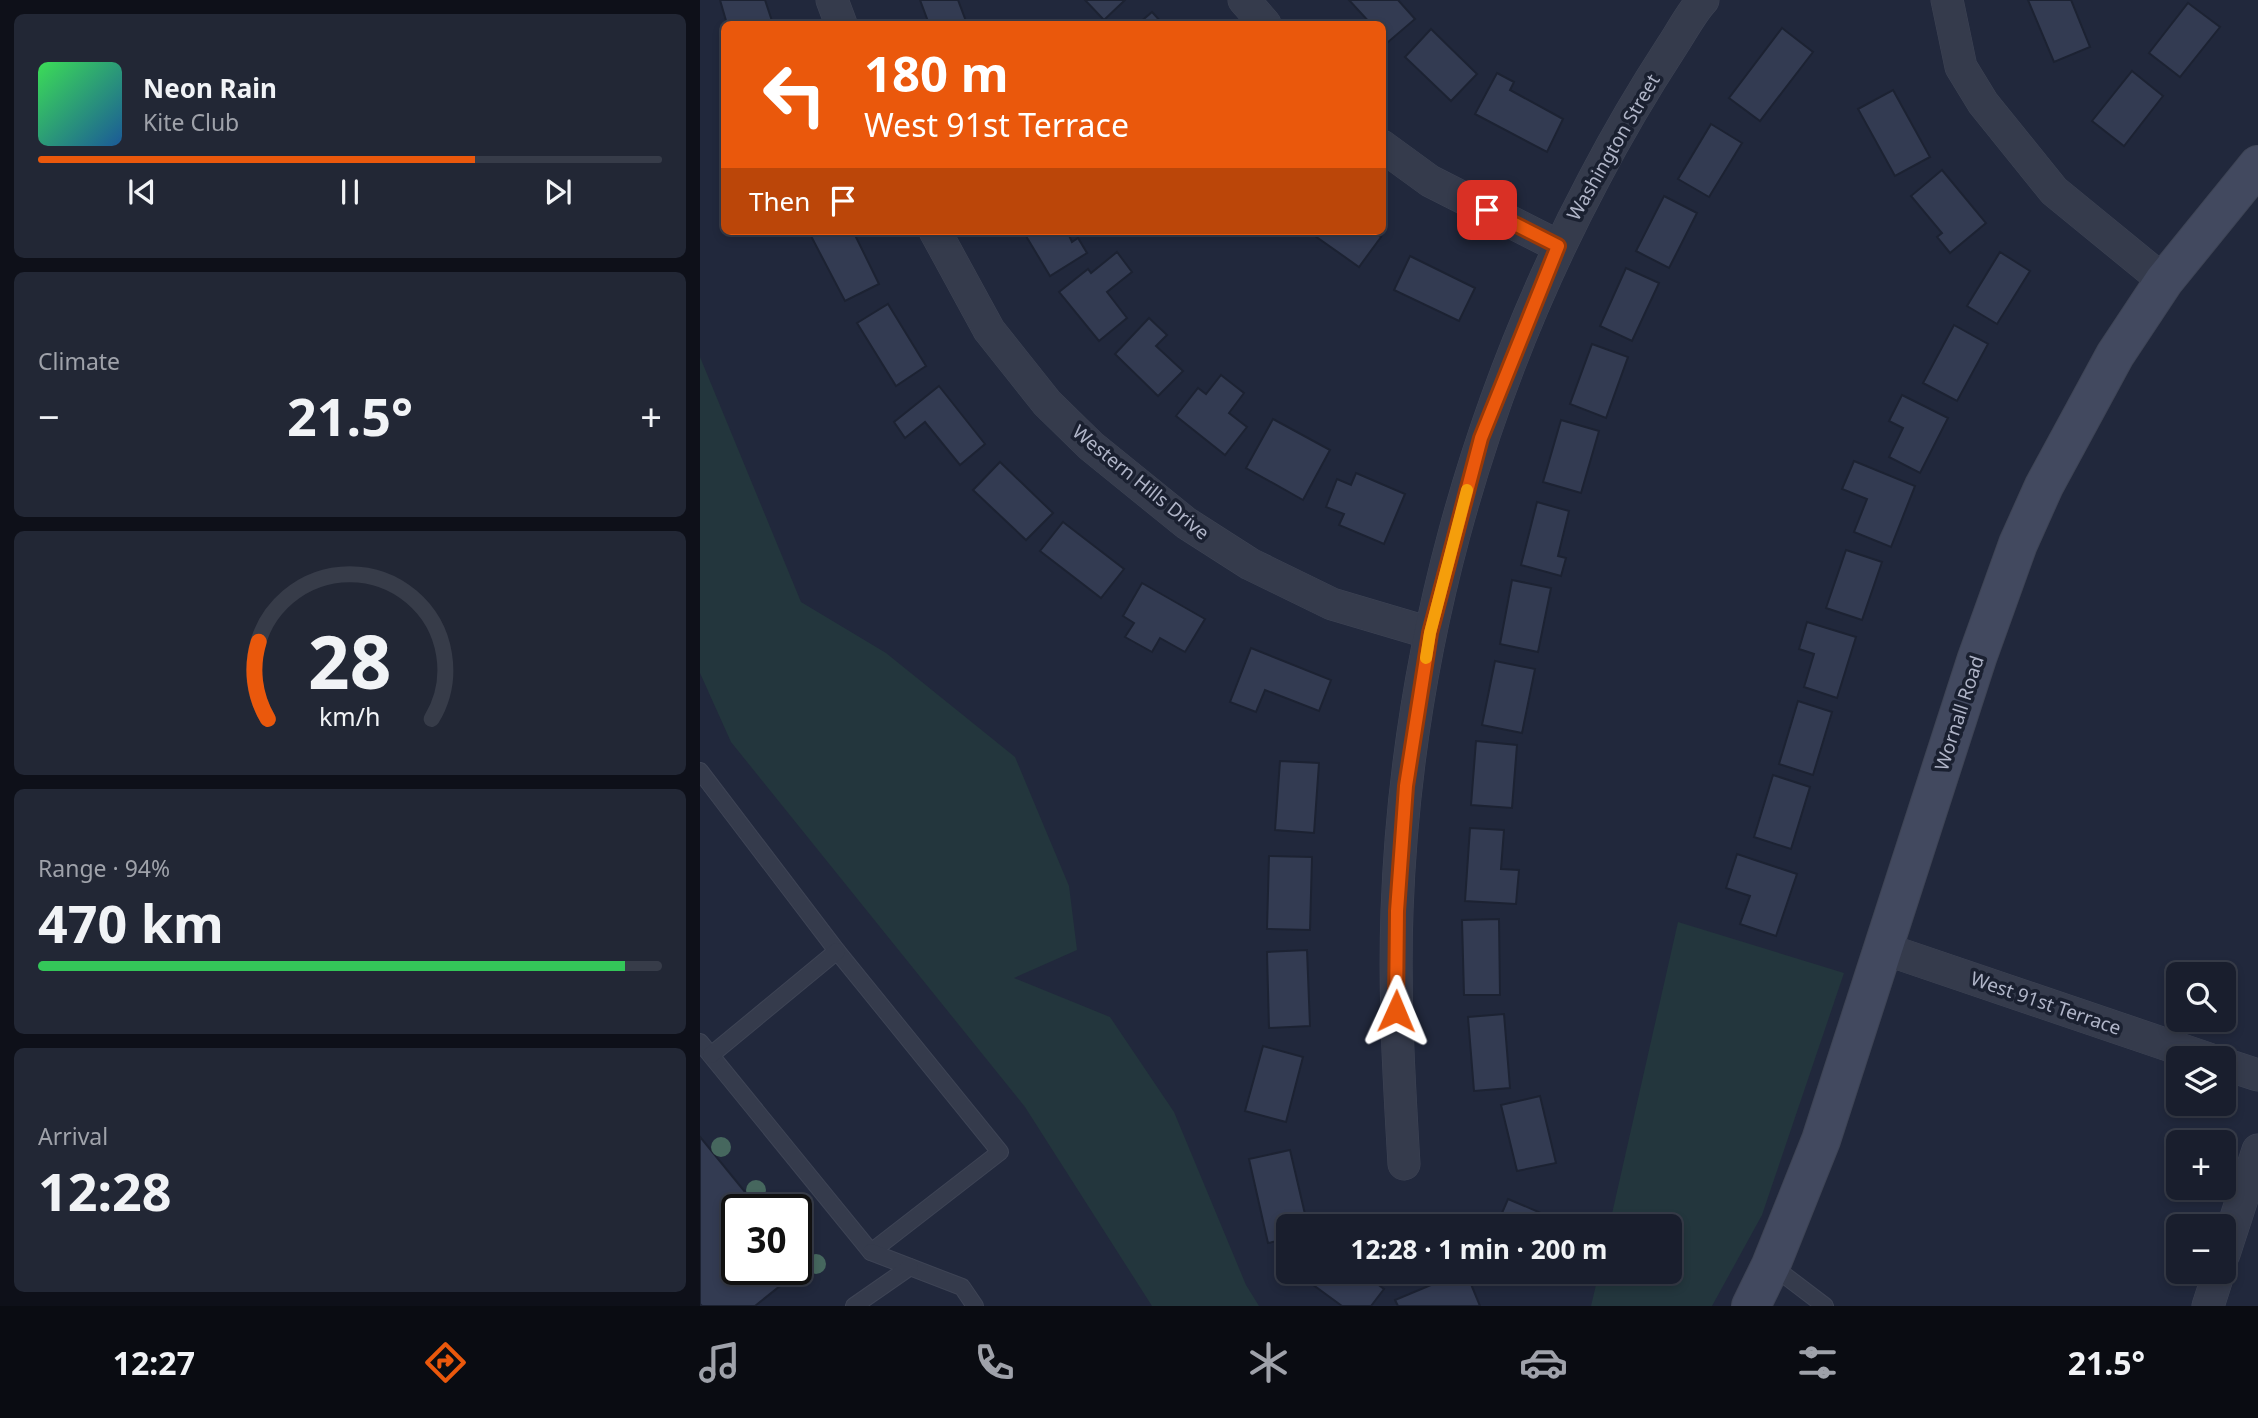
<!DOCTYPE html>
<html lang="en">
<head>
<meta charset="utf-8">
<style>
	:root { --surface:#191e2d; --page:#222735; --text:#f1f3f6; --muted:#9fa2aa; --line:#373c49; --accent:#ea580c }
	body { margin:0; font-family:"Noto Sans",sans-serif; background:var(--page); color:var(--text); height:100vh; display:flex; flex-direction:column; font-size:26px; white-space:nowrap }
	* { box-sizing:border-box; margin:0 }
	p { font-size:23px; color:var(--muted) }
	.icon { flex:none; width:38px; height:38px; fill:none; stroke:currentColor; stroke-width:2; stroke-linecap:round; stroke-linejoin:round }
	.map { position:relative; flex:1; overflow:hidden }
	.panel { display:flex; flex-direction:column; gap:14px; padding:14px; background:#0e1019; width:700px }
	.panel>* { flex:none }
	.hud { position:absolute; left:21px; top:21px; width:665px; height:214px; border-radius:10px; box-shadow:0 4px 10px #0003,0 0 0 2px var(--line); background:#ea580c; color:#fff; overflow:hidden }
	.buttons { position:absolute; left:1466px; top:962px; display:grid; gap:14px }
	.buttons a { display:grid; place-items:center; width:70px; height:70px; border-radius:10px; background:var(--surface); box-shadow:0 4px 10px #0003,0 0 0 2px var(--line); font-size:35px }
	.speed { position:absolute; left:21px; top:1194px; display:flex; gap:14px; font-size:35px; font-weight:700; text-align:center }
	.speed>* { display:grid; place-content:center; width:91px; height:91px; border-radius:50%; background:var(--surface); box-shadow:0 4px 10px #0003,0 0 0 2px var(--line); line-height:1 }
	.speed .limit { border:4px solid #111; border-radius:10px; background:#fff; color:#111 }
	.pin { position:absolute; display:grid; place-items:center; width:60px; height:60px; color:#fff; margin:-30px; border-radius:14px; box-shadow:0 4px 10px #0006 }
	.me { position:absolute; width:77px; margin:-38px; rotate:1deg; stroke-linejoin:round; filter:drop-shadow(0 0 5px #0008) }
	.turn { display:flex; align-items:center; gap:24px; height:147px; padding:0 28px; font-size:32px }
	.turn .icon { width:91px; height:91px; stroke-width:2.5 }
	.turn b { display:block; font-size:49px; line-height:60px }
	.then { display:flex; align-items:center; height:66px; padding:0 28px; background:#0003; gap:14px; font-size:26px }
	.big { font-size:52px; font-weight:700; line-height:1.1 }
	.panel .tile { flex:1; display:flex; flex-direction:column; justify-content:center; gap:10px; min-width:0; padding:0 24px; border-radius:10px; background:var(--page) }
	.panel .dial { align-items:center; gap:0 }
	.dial svg { height:182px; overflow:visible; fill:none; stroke:var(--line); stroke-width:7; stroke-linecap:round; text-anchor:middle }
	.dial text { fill:var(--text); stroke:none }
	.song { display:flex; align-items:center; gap:21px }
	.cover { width:84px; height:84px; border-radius:10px; background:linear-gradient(135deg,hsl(130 70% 55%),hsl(210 70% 35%)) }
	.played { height:7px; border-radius:4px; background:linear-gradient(90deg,var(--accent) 70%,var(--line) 70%) }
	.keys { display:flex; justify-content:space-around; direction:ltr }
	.heat { display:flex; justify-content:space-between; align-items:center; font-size:38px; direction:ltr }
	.charge { height:10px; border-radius:5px; background:linear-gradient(90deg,#34c759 94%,var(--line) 0) }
	.trip { position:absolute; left:576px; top:1214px; width:406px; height:70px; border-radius:10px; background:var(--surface); box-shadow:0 4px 10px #0003,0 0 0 2px var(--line); font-weight:700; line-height:70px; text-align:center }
	.tab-bar { display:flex; height:112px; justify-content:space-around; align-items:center; background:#0a0c12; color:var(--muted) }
	.tab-bar .icon { width:49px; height:49px }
	.tab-bar .selected { color:var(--accent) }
	.tab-bar b { font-size:32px; color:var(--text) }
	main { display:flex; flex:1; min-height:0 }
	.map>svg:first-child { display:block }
	.green { fill:#23363d }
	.building { fill:#333b52; stroke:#1c2232; stroke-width:2 }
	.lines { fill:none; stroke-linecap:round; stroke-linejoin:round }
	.service-casing { stroke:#3e4455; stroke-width:18 }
	.minor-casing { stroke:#3e4455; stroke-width:33 }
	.secondary-casing { stroke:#3e4455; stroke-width:40 }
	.service { stroke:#353b4c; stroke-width:16 }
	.minor { stroke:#353b4c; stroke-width:32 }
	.secondary { stroke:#42495f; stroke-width:38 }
	.tree { fill:#46675e }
	.route-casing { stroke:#983908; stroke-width:18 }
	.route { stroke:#ea580c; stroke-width:12 }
	.slow { stroke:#f59e0b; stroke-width:12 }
	.labels { text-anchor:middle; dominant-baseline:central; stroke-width:7; stroke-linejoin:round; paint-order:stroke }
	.street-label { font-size:19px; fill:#b0b5c8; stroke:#1a2030 }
</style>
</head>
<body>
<main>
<section class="panel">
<div class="tile">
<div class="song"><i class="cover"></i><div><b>Neon Rain</b><p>Kite Club</p></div></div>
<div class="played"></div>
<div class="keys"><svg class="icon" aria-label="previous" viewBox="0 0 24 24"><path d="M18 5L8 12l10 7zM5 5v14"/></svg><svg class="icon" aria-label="pause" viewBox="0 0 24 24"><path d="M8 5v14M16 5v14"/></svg><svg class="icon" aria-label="next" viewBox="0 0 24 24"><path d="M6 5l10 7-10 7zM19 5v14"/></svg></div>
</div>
<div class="tile"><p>Climate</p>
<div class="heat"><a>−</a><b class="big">21.5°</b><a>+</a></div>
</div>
<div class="tile dial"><svg viewBox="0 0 100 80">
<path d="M14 69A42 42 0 1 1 86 69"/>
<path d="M14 69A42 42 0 0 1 10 35" stroke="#ea580c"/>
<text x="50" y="56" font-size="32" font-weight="700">28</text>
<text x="50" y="72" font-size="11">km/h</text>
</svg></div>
<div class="tile"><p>Range · 94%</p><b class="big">470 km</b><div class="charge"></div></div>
<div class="tile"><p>Arrival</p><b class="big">12:28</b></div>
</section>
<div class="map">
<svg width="1558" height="1306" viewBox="0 0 1558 1306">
	<rect width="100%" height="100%" fill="#21283c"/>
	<!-- green -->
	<g class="green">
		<polygon points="0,357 101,602 186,653 315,757 369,886 377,950 314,978 410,1017 474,1112 546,1285 559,1306 452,1306 325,1107 31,742 0,673"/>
		<polygon points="978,922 1144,973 1062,1215 1012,1306 891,1306 899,1272 970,1272 970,1227 909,1227"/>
	</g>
	<!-- building -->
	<g class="building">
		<polygon points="20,0 65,0 73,24 27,24"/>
		<polygon points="220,0 258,0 267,24 229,24"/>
		<polygon points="385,0 425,0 404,20"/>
		<polygon points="649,0 698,0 715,19 687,43 682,38 682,24 671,24"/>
		<polygon points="1328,0 1371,0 1390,47 1354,62"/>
		<polygon points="1488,3 1520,27 1480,77 1449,53"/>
		<polygon points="452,12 463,24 438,24"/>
		<polygon points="1082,28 1113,52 1060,121 1029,98"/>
		<polygon points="731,29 777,74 751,101 705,57"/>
		<polygon points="1432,71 1463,96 1424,146 1392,121"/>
		<polygon points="797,73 814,82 810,90 863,119 847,152 775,114"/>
		<polygon points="1193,90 1230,157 1195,176 1158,109"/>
		<polygon points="1011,124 1042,143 1009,197 978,179"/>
		<polygon points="1242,170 1286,223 1250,253 1237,237 1242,233 1211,196"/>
		<polygon points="964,196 997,213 969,268 936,251"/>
		<polygon points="120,231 153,231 179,284 145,301 111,236"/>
		<polygon points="323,231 367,231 372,242 378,238 387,253 350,276"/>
		<polygon points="608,231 673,231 681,237 659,267"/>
		<polygon points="417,252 432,272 407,292 427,318 399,341 359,292 388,269 391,273"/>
		<polygon points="1300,252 1330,271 1297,324 1267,306"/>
		<polygon points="710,256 775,288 759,321 694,290"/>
		<polygon points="926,268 959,283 932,341 900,326"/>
		<polygon points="188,304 226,366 196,386 157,323"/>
		<polygon points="449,318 467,335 456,346 483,371 458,396 415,354"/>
		<polygon points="1254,325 1288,344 1257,401 1223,383"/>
		<polygon points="892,344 928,357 906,418 870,404"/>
		<polygon points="521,375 544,393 529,413 547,427 525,455 476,416 498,388 506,394"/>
		<polygon points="239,386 285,444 260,465 225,422 205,438 194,422"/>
		<polygon points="1202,395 1248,418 1220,473 1189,457 1203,428 1189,421"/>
		<polygon points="573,419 630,450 603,500 546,468"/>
		<polygon points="861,420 899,431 881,493 843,482"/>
		<polygon points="1154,461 1215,486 1191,547 1154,532 1167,499 1142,489"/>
		<polygon points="300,462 353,513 326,540 273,490"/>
		<polygon points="656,473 705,494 684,544 639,525 644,514 626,507 637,479 651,485"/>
		<polygon points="837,502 869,511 858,556 866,558 861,576 821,565"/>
		<polygon points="363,522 424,569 401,598 340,551"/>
		<polygon points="1146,550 1182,562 1162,620 1126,608"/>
		<polygon points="812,580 851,588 838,652 800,644"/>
		<polygon points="442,583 505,619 485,652 460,638 452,652 425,637 434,623 423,616"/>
		<polygon points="1107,622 1156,637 1137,698 1104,687 1114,654 1099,649"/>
		<polygon points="551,648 631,680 619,711 565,690 556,712 530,702"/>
		<polygon points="795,661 835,669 822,733 782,725"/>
		<polygon points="1098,701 1132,712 1113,775 1079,764"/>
		<polygon points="776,741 817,745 812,808 771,805"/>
		<polygon points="580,761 619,763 614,833 575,830"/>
		<polygon points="1073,775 1110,787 1091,849 1054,837"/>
		<polygon points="770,828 804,830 801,869 819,870 816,904 765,901"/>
		<polygon points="1037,854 1097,874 1076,936 1040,924 1050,896 1026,888"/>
		<polygon points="569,856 612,857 610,930 567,929"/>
		<polygon points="799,919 800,995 764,995 762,920"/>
		<polygon points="607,950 610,1026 569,1028 567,952"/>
		<polygon points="804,1014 810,1088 774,1091 768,1017"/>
		<polygon points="563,1046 603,1057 586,1122 545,1111"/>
		<polygon points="840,1096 856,1163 817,1171 801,1105"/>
		<polygon points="0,1137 59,1209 37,1209 37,1269 96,1269 96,1255 105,1266 55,1306 2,1306 0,1304"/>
		<polygon points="590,1150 608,1227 588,1227 588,1239 568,1243 549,1159"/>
		<polygon points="808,1199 841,1213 835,1227 796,1227"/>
		<polygon points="604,1272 661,1272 684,1289 671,1306 642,1306 601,1276"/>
		<polygon points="762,1272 766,1272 780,1306 698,1306 695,1300"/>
	</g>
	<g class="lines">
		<!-- service casing -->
		<g class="service-casing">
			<g id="service">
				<polyline points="0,771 137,951 300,1152 171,1252 0,1042"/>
				<polyline points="11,1055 137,951"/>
				<polyline points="171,1252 262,1287 275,1306"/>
				<polyline points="1071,1265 1125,1306"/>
				<polyline points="154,1306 210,1267"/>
			</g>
		</g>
		<!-- minor casing -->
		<g class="minor-casing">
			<g id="minor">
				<polyline points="132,0 141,24"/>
				<polyline points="544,0 565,24"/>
				<polyline points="1247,0 1261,67 1283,103 1354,191 1464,281"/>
				<polyline points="682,146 730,181 858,246"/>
				<polyline points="235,231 289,330 347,403 391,446 486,523 550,564 632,604 730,633"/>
				<polyline points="1182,948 1509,1059"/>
				<polyline points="1524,1064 1558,1075"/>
				<path d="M704,1164C699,1080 694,996 697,911C706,657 775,403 894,179C918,133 944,89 972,46C982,31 991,13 1003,0"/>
				<polyline points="1524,1254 1558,1150"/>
				<polyline points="1508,1306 1519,1272"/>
			</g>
		</g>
		<!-- secondary casing -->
		<g class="secondary-casing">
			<polyline id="secondary" points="1051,1306 1071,1265 1121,1140 1277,658 1318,544 1344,486 1415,355 1464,281 1558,165"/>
		</g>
		<!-- service -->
		<use href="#service" class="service"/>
		<!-- minor -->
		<use href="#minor" class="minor"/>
		<!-- secondary -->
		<use href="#secondary" class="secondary"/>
	</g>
	<!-- trees -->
	<g class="tree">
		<circle cx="21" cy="1147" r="10"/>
		<circle cx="56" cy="1190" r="10"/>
		<circle cx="116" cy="1264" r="10"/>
	</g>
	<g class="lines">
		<!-- route casing -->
		<g class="route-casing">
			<polyline id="route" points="696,1011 697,911 706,786 730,633 781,438 858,246 787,210"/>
		</g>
		<!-- route -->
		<use href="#route" class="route"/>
		<!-- slow -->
		<polyline class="slow" points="726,658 730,633 767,490"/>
	</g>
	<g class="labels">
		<!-- street labels -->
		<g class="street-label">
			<text transform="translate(913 147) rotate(-60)">Washington Street</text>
			<text transform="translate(441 482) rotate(39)">Western Hills Drive</text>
			<text transform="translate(1259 713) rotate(-72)">Wornall Road</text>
			<text transform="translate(1346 1003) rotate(19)">West 91st Terrace</text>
		</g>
	</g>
</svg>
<div class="buttons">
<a><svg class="icon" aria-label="search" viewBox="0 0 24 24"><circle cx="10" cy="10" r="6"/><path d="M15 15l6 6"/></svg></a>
<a><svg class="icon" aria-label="layers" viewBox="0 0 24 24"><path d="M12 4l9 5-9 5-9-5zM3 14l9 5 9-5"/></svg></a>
<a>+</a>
<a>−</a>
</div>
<div class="speed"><div class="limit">30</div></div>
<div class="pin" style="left:787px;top:210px;background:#d93025"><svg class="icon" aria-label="arrive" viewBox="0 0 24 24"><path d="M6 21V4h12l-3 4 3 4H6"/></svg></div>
<svg class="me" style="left:696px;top:1011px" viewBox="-20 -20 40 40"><path d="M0-17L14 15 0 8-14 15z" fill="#ea580c" stroke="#fff" stroke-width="4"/></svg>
<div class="trip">12:28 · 1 min · 200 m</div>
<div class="hud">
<div class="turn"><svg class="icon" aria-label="left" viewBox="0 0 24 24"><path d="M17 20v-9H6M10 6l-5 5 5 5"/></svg><div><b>180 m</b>West 91st Terrace</div></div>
<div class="then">Then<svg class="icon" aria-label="arrive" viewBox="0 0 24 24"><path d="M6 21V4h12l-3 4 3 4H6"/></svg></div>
</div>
</div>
</main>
<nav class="tab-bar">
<b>12:27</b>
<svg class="icon selected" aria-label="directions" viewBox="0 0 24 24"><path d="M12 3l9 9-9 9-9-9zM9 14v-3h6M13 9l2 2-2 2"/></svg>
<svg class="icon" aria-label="music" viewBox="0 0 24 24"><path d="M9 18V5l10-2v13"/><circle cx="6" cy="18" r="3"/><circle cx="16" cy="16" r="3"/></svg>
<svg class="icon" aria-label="phone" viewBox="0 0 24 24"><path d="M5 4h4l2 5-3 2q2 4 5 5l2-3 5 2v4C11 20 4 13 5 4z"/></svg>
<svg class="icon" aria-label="climate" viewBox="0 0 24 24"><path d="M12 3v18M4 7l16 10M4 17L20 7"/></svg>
<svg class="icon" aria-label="car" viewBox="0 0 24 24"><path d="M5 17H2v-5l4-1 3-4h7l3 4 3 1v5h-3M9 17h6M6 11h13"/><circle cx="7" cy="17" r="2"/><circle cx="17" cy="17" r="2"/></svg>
<svg class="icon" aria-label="filters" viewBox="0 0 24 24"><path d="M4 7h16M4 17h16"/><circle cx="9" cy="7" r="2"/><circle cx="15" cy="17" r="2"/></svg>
<b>21.5°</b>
</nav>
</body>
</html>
